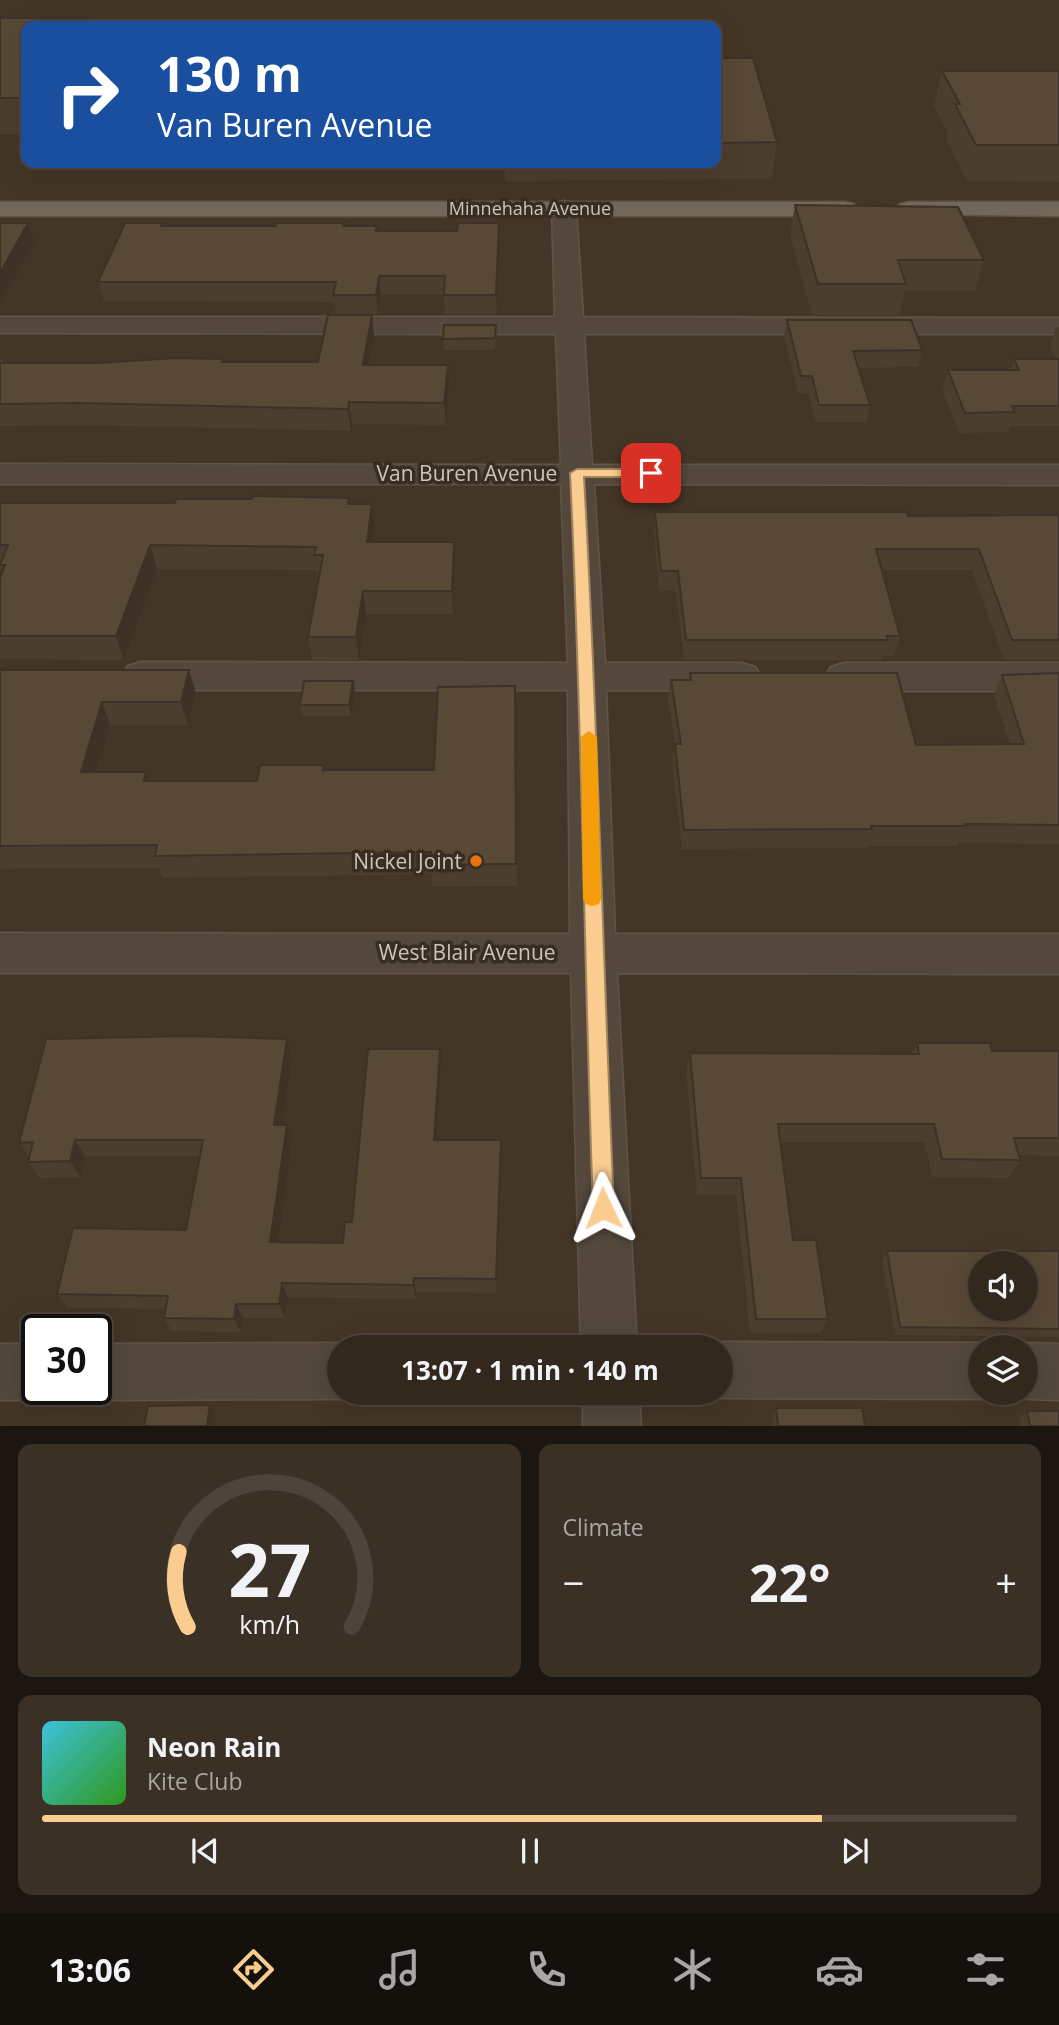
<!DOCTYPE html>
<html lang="en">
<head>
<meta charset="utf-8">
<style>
	:root { --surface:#33281d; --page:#3b3026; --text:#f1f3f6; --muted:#a9a6a4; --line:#4e443b; --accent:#facc90 }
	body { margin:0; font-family:"Open Sans",sans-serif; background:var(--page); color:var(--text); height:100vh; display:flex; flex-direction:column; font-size:26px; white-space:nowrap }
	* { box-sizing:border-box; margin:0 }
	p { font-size:23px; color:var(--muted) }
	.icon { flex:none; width:38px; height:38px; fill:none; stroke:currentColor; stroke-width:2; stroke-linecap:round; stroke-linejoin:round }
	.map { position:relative; height:1426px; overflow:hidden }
	.drawer { display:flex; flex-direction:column; gap:18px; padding:18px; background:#1c1610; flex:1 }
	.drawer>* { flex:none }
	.hud { position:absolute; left:21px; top:21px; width:700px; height:147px; border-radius:14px; box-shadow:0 7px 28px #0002,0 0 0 2px var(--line); background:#1a4fa0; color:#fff; overflow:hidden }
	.buttons { position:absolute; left:968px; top:1251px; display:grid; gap:14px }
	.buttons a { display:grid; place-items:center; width:70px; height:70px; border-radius:50%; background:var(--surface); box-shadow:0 7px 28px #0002,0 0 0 2px var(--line); font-size:35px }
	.speed { position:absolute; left:21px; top:1314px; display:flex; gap:14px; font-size:35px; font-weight:700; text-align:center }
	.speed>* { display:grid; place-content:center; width:91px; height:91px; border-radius:50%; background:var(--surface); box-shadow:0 7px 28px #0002,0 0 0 2px var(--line); line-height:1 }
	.speed .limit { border:4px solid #111; border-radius:10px; background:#fff; color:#111 }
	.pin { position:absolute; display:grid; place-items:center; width:60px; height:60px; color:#fff; margin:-30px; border-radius:14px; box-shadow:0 4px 10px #0006 }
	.me { position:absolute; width:77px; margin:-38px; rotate:358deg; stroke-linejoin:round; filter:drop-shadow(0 0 5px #0008) }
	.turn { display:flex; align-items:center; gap:24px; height:147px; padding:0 21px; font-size:32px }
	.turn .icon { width:91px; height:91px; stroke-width:2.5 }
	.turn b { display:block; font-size:49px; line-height:60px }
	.big { font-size:52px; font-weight:700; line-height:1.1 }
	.drawer .card { flex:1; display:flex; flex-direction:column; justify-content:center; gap:10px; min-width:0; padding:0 24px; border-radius:14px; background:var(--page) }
	.drawer .dial { align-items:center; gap:0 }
	.dial svg { height:182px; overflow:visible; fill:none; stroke:var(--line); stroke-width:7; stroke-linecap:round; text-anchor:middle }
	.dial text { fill:var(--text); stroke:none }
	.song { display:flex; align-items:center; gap:21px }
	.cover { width:84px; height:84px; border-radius:10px; background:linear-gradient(135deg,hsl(190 70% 55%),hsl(110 70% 35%)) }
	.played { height:7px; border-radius:4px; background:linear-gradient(90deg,var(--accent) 80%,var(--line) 80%) }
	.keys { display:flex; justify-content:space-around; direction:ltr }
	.heat { display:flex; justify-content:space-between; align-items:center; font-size:38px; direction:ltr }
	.drawer .tiles { flex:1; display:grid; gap:18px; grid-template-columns:1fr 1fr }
	.card:last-child { grid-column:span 2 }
	.trip { position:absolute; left:327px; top:1335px; width:406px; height:70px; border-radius:35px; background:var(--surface); box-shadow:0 7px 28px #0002,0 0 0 2px var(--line); font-weight:700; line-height:70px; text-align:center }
	.dock { display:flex; height:112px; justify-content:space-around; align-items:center; background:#14100c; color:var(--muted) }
	.dock .icon { width:49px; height:49px }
	.dock .on { color:var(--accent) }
	.dock b { font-size:32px; color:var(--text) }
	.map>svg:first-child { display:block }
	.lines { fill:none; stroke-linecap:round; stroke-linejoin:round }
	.minor-casing { stroke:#5f5448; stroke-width:3 }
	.major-casing { stroke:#5f5448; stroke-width:3 }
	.minor { fill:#53483b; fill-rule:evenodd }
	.major { fill:#736759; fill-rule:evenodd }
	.wall { fill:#4c3e2e }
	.shaded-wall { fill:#3e3226 }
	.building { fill:#584836; stroke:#3e3226; stroke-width:2; fill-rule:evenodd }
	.route { fill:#facc90; stroke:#a2855e; stroke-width:2 }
	.slow { fill:#f59e0b }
	.food-dot { fill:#e8710a; stroke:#382d20; stroke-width:2.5 }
	.labels { text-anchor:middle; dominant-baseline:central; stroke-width:7; stroke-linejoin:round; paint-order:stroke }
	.far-street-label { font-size:18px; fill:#cdc4b8; stroke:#382d20 }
	.street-label { font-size:21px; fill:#cdc4b8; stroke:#382d20 }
	.poi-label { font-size:21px; fill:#cdc4b8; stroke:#382d20; text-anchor:end }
</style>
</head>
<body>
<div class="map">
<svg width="1059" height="1427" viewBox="0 0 1059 1427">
	<rect width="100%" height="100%" fill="#443627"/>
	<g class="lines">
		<!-- minor casing -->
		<g class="minor-casing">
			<g id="minor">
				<polygon points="564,201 573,203 576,208 583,317 1059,318 1059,334 584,334 592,465 1059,465 1059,485 594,484 605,663 742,663 755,667 761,677 755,687 742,691 606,690 615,934 1059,934 1059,974 617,973 637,1348 581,1348 571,973 0,973 0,933 570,934 568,690 141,690 128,686 122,676 128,666 141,662 568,663 561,484 0,484 0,464 561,465 556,334 0,333 0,317 555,317 552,208 555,203"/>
				<polygon points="844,663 1059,663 1059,691 844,691 831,687 825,677 831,667"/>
				<polygon points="721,1342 980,1343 991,1348 980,1348 980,1393 995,1393 980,1399 721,1398 709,1393 721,1393 721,1348 707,1348"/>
				<polygon points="340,1343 351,1348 340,1348 340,1393 355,1393 340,1399 96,1400 75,1390 96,1390 96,1344"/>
				<polygon points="1026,1343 1059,1344 1059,1400 1026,1399 1011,1393 1026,1393 1026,1348 1015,1348"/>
				<polygon points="0,1344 37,1344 37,1390 58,1390 57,1392 37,1400 0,1400"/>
				<polygon points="583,1393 639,1393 641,1427 583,1427"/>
			</g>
		</g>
		<!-- major casing -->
		<g class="major-casing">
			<g id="major">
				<polygon points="0,202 845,202 854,204 857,209 854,214 845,216 0,216"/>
				<polygon points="909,202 1059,202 1059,216 900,214 897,209 900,204"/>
			</g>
		</g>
		<!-- minor -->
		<use href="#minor" class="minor"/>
		<!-- major -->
		<use href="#major" class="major"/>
	</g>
	<!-- wall -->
	<g class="wall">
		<polygon points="0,18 93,24 26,26 26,134 0,134"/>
		<polygon points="716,58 777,142 772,179 505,181 504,163 716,163"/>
		<polygon points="942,71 1059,71 1059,182 967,181 946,139 948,133 934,106"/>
		<polygon points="795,205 984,260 975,291 905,291 899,315 812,315 790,235"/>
		<polygon points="344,223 344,226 377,231 500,242 497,314 445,314 444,295 381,295 378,314 336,314 334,302 104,301 98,282 163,226 276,226"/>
		<polygon points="372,315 374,336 369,365 449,387 446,425 352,424 351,431 84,425 0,426 0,359 2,359 4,363 98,363 223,359 224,362 318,362"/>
		<polygon points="787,320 922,350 918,367 858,368 870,405 866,422 816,422 808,393 798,393 784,337"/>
		<polygon points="1056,327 1059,327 1059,426 1010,426 1008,432 959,433 942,390 948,370 1011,370 1014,359 1056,359 1050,347"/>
		<polygon points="496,337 495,350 444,350 443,339"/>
		<polygon points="0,503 372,504 375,527 373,542 455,565 453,614 366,614 359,660 312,660 308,637 318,578 317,570 157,569 124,660 0,659 0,578 3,572 1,569 0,569"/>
		<polygon points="655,512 908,516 1059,515 1059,660 1004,660 972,570 882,570 900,636 894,656 883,656 882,660 684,660 676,591 659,591 654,532"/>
		<polygon points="0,670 196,693 188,725 110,725 97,772 149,781 257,781 324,765 325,770 434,770 515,686 517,886 432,887 431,874 163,878 159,868 43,868 0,869"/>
		<polygon points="690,673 916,745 1010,744 994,695 1002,675 1059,673 1059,844 959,843 958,846 866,846 866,848 682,849 672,763 675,744 668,700 671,680 689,680"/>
		<polygon points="353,681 355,693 351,716 302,716 300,705"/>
		<polygon points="287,1039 292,1056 282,1125 287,1125 292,1142 278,1242 343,1243 352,1222 441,1066 437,1140 501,1156 496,1293 416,1292 416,1299 288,1297 285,1318 243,1318 241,1332 172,1331 164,1318 165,1309 68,1308 57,1294 186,1230 200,1156 85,1156 80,1177 39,1178 28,1162 29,1157 19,1143"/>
		<polygon points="917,1043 992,1051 1059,1051 1059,1156 1019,1155 1020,1160 1008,1178 932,1177 925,1142 780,1142 793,1240 828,1319 820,1333 750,1333 736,1195 697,1195 686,1071 690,1053 912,1054"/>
		<polygon points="887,1251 1059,1251 1059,1337 895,1335 882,1260"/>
		<polygon points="776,1408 865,1426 774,1426 773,1415"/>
		<polygon points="1027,1411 1059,1426 1021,1426 1019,1418"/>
	</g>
	<!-- shaded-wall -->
	<g class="shaded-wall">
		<polygon points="28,223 34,242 0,305 0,273"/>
		<polygon points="499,223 500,242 497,314 496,295"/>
		<polygon points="379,276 381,295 378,314 376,295"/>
		<polygon points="372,315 374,336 366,386 363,365"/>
		<polygon points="448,365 449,387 446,425 444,403"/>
		<polygon points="349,402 352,424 351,431 348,409"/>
		<polygon points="372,504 375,527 370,565 367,542"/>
		<polygon points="454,542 455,565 453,614 452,591"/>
		<polygon points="150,545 157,569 124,660 116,636"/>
		<polygon points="363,591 366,614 359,660 356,637"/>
		<polygon points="189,670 196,693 188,725 181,702"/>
		<polygon points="353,681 355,693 351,716 349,705"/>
		<polygon points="102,702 110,725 90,795 81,772"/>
		<polygon points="146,772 154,795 144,781"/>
		<polygon points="287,1039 292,1056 280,1142 274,1125"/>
		<polygon points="440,1049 441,1066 436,1156 434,1140"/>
		<polygon points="287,1125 292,1142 276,1256 270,1242"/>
		<polygon points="75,1140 85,1156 80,1177 70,1161"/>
		<polygon points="501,1140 501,1156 496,1293 496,1279"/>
		<polygon points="414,1278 416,1292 416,1299 413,1285"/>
		<polygon points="282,1283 288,1297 285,1318 279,1304"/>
		<polygon points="236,1304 243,1318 241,1332 234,1319"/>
		<polygon points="210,1405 214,1412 212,1426 207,1426"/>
	</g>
	<!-- building -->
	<g class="building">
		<polygon points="0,18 92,18 88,24 124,24 123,26 26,26 26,98 0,98"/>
		<polygon points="716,58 753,58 777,142 716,143"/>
		<polygon points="942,71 1059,71 1059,145 976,145 955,104 960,104"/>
		<polygon points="795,205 958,207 984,260 898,260 906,284 818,284"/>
		<polygon points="0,223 28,223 0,273"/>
		<polygon points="125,223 163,223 161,226 276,226 277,223 344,223 343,226 377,226 376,231 457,231 458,223 499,223 496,295 444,295 445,276 379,276 376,295 333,295 336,282 98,282"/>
		<polygon points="328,315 372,315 363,365 448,365 444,403 349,402 348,409 77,403 0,404 0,363 98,363 175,358 223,359 222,362 318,362"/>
		<polygon points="787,320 911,320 922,350 853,351 870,405 819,405 812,376 801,376"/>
		<polygon points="444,325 496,325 495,338 443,339"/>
		<polygon points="1014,359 1059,359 1059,406 1012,406 1015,412 965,413 948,370 1019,370"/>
		<polygon points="253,496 349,498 348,504 372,504 367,542 454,542 452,591 363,591 356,637 308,637 323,555 314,555 316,547 150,545 116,636 0,636 0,578 5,565 0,565 8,545 0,545 0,503 175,503 176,499 252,499"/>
		<polygon points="655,512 906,512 908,516 1059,515 1059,640 1012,640 979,549 876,549 900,636 887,636 888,640 686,640 678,571 661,571"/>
		<polygon points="0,670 189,670 181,702 102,702 81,772 146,772 144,781 257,781 260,765 324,765 323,770 434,770 438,687 515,686 516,864 430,865 431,852 155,856 157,845 0,846"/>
		<polygon points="690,673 897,673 916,745 1024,744 1002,675 1059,673 1059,825 965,824 966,826 871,826 872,829 684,830 675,744 681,744 671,680 691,680"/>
		<polygon points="304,681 353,681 349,705 300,705"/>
		<polygon points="190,1036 287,1039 274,1125 287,1125 270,1242 343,1243 345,1222 352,1222 368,1049 440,1049 434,1140 501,1140 496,1279 414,1278 413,1285 282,1283 279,1304 236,1304 234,1319 164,1318 168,1296 57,1294 73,1228 186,1230 203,1140 75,1140 70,1161 28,1162 33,1142 19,1143 46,1039"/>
		<polygon points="917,1043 990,1043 992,1051 1059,1051 1059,1138 1014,1138 1020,1160 942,1159 934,1124 778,1124 793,1240 816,1240 828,1319 756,1319 741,1178 701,1178 690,1053 919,1054"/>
		<path d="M887,1251H1059V1329L900,1327ZM980,1264H1026V1309H980Z"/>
		<polygon points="210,1405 207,1426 144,1426 148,1406"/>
		<polygon points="776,1408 862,1408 865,1426 778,1426"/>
		<polygon points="1027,1411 1059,1411 1059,1426 1030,1426"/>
	</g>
	<!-- route -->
	<path class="route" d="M577,469H651L658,473L651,477H584C598,720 603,964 614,1208L611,1215L603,1218L596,1215L593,1208C584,963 582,718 570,473Z"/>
	<!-- slow -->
	<polygon class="slow" points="589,731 597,737 601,899 599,904 592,906 586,904 583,899 581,737"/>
	<!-- markers -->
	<circle class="food-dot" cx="476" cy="861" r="7"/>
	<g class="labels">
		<!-- far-street labels -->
		<g class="far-street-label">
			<text x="530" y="208">Minnehaha Avenue</text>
		</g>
		<!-- street labels -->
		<g class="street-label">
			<text x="467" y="473">Van Buren Avenue</text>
			<text x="467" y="952">West Blair Avenue</text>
		</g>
		<!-- poi labels -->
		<g class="poi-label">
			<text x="462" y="861">Nickel Joint</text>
		</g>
	</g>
</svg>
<div class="buttons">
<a><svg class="icon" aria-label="sound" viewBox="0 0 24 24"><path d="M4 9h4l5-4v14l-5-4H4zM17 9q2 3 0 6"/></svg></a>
<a><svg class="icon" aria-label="layers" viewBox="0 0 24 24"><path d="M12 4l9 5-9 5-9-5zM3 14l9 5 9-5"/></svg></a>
</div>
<div class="speed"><div class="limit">30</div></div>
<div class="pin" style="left:651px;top:473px;background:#d93025"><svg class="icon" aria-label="arrive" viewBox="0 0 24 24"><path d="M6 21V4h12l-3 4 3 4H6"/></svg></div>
<svg class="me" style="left:603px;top:1208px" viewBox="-20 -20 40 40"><path d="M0-17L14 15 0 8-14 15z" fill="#facc90" stroke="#fff" stroke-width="4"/></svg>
<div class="trip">13:07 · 1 min · 140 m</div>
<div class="hud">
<div class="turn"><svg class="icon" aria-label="right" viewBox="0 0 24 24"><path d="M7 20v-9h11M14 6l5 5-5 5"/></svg><div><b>130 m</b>Van Buren Avenue</div></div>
</div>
</div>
<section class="drawer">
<div class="tiles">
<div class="card dial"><svg viewBox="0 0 100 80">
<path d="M14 69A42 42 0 1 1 86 69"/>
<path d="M14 69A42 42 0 0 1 10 36" stroke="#facc90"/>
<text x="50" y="56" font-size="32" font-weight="700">27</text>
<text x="50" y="72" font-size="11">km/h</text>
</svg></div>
<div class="card"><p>Climate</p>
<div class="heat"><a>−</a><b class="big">22°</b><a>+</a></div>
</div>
<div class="card">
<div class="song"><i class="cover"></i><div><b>Neon Rain</b><p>Kite Club</p></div></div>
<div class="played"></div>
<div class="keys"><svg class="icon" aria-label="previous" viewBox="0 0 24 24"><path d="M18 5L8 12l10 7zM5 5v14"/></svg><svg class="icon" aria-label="pause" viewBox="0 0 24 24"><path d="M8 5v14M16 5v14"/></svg><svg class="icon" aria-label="next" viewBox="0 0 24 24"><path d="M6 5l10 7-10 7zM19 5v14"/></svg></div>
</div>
</div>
</section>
<nav class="dock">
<b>13:06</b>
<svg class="icon on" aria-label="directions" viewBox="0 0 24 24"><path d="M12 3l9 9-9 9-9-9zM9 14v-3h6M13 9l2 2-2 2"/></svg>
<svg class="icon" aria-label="music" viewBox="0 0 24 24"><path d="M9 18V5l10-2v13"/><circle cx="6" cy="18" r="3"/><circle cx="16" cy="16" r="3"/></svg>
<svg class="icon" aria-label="phone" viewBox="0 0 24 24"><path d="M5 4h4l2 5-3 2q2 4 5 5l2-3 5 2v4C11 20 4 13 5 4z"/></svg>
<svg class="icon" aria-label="climate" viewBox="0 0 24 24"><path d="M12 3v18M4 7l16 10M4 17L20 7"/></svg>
<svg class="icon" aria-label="car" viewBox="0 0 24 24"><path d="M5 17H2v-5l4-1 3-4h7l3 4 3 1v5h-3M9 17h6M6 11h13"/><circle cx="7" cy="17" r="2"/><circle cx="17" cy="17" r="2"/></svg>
<svg class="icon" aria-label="filters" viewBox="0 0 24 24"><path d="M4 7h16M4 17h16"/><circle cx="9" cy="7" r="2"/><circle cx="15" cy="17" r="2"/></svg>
</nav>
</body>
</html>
